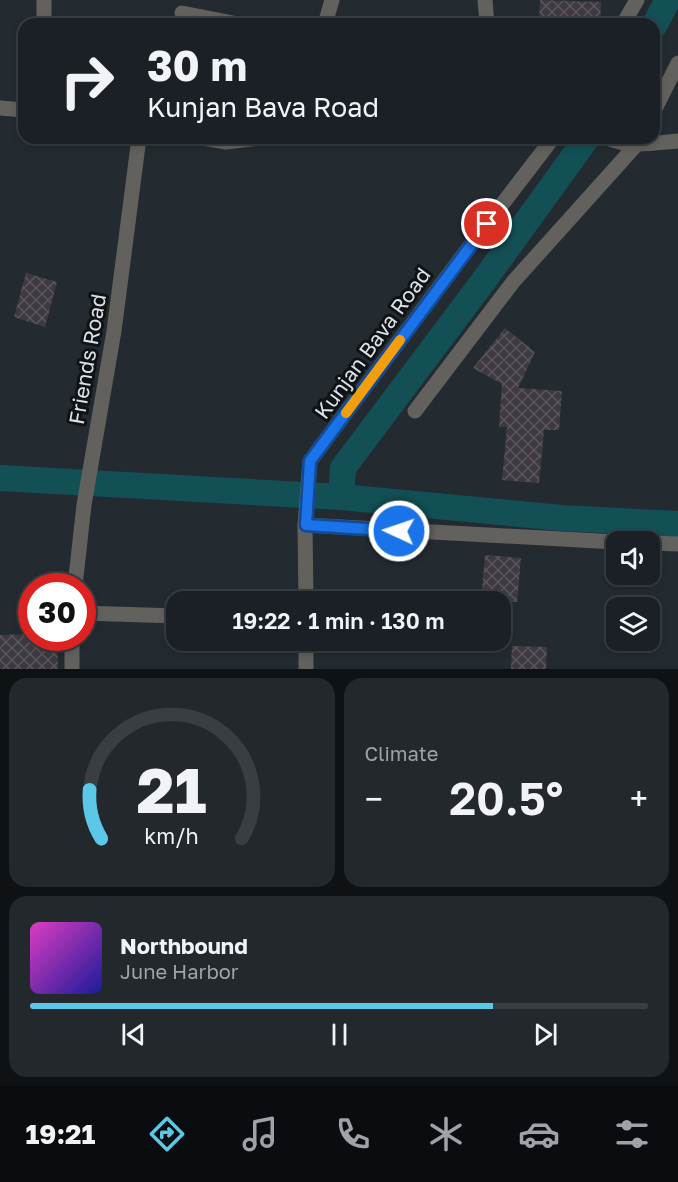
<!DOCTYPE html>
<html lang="en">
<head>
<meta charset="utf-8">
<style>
	:root { --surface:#1a2025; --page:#23282d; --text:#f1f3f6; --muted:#9fa3a7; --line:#383e42; --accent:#5ac8e6 }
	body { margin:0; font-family:"Golos Text",sans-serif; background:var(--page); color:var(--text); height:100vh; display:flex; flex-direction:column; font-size:22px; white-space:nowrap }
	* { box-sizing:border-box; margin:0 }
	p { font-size:20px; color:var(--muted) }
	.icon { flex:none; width:33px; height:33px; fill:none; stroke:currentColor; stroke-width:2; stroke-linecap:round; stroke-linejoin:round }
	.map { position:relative; height:669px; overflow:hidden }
	.panel { display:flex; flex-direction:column; gap:9px; padding:9px; background:#0e1214; flex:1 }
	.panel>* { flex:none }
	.hud { position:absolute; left:18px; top:18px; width:642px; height:126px; border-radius:18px; box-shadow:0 3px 9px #0003,0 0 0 2px var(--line); background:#1a2025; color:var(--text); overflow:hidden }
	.controls { position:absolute; left:606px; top:531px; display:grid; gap:12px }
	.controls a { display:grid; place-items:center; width:54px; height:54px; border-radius:12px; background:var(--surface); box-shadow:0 3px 9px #0003,0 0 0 2px var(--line); font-size:30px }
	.speed { position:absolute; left:18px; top:573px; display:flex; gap:12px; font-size:30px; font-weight:700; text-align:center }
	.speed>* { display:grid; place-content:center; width:78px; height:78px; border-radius:50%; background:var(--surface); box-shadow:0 3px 9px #0003,0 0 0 2px var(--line); line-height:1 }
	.speed .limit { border:9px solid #d22; background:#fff; color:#111 }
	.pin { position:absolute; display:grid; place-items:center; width:51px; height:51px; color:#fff; margin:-26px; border:3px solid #fff; border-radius:50%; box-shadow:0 2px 6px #0007 }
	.me { position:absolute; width:66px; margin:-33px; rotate:273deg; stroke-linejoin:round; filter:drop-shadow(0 0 4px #0008) }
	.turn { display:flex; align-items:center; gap:21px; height:126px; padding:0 30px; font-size:27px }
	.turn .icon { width:78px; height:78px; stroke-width:2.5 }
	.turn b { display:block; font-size:42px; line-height:51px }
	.big { font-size:45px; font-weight:600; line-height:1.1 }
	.panel .tile { flex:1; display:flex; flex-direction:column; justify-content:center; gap:9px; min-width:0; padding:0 21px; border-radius:18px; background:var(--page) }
	.panel .dial { align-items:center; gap:0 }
	.dial svg { height:156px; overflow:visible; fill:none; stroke:var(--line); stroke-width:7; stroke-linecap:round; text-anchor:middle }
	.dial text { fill:var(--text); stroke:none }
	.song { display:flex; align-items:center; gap:18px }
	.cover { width:72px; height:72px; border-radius:9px; background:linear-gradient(135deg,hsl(310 70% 55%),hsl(240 70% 35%)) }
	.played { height:6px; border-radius:3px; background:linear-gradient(90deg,var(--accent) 75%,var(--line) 75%) }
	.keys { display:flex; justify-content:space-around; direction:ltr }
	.heat { display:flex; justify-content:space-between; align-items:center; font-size:33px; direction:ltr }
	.panel .tiles { flex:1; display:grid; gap:9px; grid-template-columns:1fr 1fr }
	.tile:last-child { grid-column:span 2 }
	.trip { position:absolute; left:166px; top:591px; width:345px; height:60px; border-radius:18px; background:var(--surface); box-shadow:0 3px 9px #0003,0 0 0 2px var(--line); font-weight:600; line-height:60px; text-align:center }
	.menu { display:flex; height:96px; justify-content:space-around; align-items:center; background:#0a0d0f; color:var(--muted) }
	.menu .icon { width:42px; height:42px }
	.menu .active { color:var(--accent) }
	.menu b { font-size:27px; color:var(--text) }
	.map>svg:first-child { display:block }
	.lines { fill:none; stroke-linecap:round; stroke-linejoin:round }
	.canal { stroke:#125056; stroke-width:26 }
	.building { fill:url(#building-cross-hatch) }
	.minor { stroke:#62615d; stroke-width:15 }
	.route-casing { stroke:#114b97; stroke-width:15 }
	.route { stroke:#1a73e8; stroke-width:10 }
	.slow { stroke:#f59e0b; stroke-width:10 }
	.labels { text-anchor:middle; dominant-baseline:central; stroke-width:6; stroke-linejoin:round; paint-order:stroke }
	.street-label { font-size:21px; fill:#dde2e6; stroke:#101316 }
</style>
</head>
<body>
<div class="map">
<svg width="678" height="669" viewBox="0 0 678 669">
	<defs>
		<pattern id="building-cross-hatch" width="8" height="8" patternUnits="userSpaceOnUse" patternTransform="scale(1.5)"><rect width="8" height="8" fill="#3f3a42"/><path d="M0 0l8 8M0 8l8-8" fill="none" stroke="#5a565d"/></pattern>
	</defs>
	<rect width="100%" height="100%" fill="#232b31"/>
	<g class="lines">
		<!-- canal -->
		<g class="canal">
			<polyline points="654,26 668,0"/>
			<polyline points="0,478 341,497 562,518 678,524"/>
			<polyline points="341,497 343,468 485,279 587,138"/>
		</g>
	</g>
	<!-- building -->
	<g class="building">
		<polygon points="540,0 601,2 600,24 539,24"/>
		<polygon points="26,273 57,282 45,327 14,317"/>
		<polygon points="505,328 535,352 518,388 562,391 559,430 544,430 539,483 502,480 507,427 499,427 502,384 473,368"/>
		<polygon points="485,555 521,558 517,602 481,602"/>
		<polygon points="32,634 32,638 57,638 58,669 0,669 0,635"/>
		<polygon points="512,646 547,647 546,669 511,669"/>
	</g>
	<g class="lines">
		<!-- minor -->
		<g class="minor">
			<polyline points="44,0 44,24"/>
			<polyline points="485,0 487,24"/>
			<polyline points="182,13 238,24"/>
			<polyline points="325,24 332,0"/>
			<polyline points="623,24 637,0"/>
			<polyline points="0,108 24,110"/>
			<polyline points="654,111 678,63"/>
			<polyline points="203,138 226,142 261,138"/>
			<path d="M607,138C629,148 654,143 678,141"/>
			<polyline points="415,411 513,282 637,144 640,138"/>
			<polyline points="305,525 616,542"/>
			<polyline points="650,543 678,544"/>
			<polyline points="75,586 84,505 114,331 139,138"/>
			<polyline points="306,602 305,525 310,461 461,258 553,138"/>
			<polyline points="82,613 177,616"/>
			<polyline points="306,640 306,669"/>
			<polyline points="72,669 72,638"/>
		</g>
	</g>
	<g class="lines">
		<!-- route casing -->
		<g class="route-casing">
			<polyline id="route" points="399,531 306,525 310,461 487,224"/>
		</g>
		<!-- route -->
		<use href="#route" class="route"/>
		<!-- slow -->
		<polyline class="slow" points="346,413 400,340"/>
	</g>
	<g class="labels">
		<!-- street labels -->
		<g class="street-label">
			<text transform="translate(372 343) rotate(-54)">Kunjan Bava Road</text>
			<text transform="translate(87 359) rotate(-80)">Friends Road</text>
		</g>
	</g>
</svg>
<div class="controls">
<a><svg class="icon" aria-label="sound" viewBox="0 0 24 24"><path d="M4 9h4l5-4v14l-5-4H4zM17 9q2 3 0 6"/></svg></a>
<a><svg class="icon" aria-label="layers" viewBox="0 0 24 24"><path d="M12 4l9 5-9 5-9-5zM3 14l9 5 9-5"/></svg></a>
</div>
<div class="speed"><div class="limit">30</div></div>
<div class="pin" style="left:487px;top:224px;background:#d93025"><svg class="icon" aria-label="arrive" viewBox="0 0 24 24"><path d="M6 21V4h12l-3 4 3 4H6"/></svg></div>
<svg class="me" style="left:399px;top:531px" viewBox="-20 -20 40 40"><circle r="17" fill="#1a73e8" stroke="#fff" stroke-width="3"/><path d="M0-11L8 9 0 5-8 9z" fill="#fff"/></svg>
<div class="trip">19:22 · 1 min · 130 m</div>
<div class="hud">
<div class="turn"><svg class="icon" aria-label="right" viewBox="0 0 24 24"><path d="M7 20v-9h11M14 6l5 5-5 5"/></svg><div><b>30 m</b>Kunjan Bava Road</div></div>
</div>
</div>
<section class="panel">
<div class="tiles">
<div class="tile dial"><svg viewBox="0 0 100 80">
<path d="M14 69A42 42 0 1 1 86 69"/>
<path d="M14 69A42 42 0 0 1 8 44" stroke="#5ac8e6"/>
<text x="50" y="56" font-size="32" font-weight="700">21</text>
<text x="50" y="72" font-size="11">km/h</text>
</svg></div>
<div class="tile"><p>Climate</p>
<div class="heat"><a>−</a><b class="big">20.5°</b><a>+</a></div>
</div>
<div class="tile">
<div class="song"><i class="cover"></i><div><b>Northbound</b><p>June Harbor</p></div></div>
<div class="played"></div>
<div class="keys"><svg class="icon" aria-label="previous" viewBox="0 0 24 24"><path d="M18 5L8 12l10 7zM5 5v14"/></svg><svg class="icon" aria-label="pause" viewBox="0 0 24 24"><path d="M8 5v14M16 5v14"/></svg><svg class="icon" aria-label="next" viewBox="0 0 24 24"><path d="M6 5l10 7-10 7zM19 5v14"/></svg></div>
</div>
</div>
</section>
<nav class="menu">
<b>19:21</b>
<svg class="icon active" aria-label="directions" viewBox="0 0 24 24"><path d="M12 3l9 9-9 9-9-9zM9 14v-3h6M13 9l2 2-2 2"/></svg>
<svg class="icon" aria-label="music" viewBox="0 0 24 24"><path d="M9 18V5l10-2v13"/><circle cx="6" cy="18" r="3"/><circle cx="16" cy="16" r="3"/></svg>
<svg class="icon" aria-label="phone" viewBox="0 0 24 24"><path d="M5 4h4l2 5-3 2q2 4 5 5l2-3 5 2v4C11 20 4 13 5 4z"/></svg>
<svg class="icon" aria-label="climate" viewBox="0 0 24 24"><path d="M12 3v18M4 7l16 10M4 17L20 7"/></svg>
<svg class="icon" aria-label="car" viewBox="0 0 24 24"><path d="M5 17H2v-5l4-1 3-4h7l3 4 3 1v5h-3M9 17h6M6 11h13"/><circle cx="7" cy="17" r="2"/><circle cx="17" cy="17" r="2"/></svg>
<svg class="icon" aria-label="filters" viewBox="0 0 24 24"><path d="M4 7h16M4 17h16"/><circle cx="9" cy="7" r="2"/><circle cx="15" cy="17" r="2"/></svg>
</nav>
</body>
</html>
